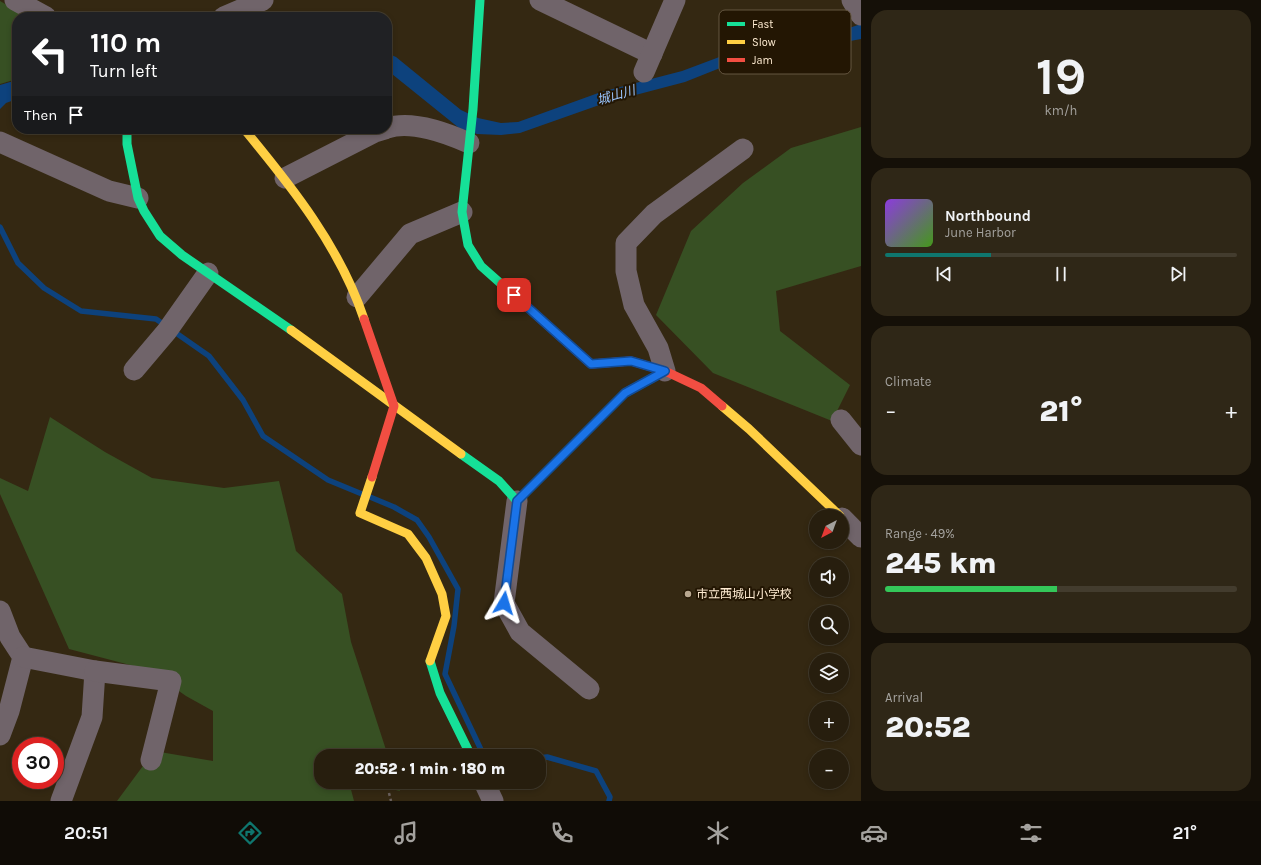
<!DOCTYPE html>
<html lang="en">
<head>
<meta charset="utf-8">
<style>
	:root { --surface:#271e0e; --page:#2f2717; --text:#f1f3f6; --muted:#a4a29e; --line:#433c2e; --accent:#0f766e }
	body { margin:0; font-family:Karla,"Noto Sans JP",sans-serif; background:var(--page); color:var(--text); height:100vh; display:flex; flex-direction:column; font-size:15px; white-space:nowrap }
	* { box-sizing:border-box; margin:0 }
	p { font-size:13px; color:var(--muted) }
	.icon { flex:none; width:22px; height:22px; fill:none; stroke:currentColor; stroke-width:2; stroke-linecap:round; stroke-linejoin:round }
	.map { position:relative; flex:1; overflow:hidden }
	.sheet { display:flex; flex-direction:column; gap:10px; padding:10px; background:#151008; width:400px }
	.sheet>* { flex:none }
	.banner { position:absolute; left:12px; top:12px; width:380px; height:122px; border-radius:16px; box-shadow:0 2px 6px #0003,0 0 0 1px var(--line); background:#202124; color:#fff; overflow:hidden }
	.needle { width:26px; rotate:221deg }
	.controls { position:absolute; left:809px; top:509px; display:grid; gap:8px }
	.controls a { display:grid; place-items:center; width:40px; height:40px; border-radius:50%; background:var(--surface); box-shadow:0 2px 6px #0003,0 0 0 1px var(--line); font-size:20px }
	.speed { position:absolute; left:12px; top:737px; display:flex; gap:8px; font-size:20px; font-weight:700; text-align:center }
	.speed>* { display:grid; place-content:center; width:52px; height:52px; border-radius:50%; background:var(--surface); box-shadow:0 2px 6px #0003,0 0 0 1px var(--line); line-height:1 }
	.speed .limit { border:6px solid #d22; background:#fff; color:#111 }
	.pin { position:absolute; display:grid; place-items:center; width:34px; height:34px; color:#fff; margin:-17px; border-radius:8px; box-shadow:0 2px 6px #0006 }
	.me { position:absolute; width:44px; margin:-22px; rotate:7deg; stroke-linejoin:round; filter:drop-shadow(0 0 3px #0008) }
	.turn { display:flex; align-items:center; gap:14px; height:84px; padding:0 12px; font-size:18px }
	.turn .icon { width:52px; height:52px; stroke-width:2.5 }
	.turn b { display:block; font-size:28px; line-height:34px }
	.then { display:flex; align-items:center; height:38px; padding:0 12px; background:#0003; gap:8px; font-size:15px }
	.big { font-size:30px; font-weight:800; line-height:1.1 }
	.sheet .widget { flex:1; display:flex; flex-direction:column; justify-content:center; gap:6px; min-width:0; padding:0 14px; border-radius:16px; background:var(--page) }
	.sheet .dial { align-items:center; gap:0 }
	.dial b { font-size:52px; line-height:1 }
	.song { display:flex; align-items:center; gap:12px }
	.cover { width:48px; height:48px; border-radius:6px; background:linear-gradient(135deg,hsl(270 70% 55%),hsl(100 70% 35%)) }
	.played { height:4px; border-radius:2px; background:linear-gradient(90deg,var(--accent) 30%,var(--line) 30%) }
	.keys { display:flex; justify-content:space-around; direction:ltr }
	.heat { display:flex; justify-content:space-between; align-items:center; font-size:22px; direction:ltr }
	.charge { height:6px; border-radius:3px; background:linear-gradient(90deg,#34c759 49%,var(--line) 0) }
	.trip { position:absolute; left:314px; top:749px; width:232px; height:40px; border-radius:16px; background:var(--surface); box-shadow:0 2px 6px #0003,0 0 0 1px var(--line); font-weight:800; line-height:40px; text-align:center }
	.dock { display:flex; height:64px; justify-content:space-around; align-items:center; background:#100c06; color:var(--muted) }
	.dock .icon { width:28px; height:28px }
	.dock .active { color:var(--accent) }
	.dock b { font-size:18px; color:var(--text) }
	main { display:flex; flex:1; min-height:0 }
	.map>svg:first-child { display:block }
	.green { fill:#375023 }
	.water { fill:#0d427d }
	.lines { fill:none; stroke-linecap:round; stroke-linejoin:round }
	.stream { stroke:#0d427d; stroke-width:5.5 }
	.path { stroke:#6b615e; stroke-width:2.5; stroke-dasharray:3 3; stroke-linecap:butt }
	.street { stroke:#70646a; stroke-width:21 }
	.fast { stroke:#16e098; stroke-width:9 }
	.slow { stroke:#ffcf43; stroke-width:9 }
	.jam { stroke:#f24e42; stroke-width:9 }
	.route-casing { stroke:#114b97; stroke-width:10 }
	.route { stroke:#1a73e8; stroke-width:7 }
	.poi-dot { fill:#b8a78f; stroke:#231603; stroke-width:1.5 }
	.labels { text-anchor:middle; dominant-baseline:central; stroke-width:4; stroke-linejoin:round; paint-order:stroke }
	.poi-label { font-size:12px; fill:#ffecd2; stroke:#231603; text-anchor:start }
	.water-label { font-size:13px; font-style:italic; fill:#9bc6ff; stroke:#231603 }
	.key { fill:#231603; stroke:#655641; stroke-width:1 }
	.key-label { font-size:11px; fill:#ffecd2 }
</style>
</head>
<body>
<main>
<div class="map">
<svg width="861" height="801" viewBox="0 0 861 801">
	<rect width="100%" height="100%" fill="#342812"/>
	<!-- green -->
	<g class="green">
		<polygon points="0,1 28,17 17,17 17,79 0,84"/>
		<polygon points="861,127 861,266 776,291 780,331 850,385 832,421 713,373 656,315 691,231 743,183 791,148"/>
		<polygon points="50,417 105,452 152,478 224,488 279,481 296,551 342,594 351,642 388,756 321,756 321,782 349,782 354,801 117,801 154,751 213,761 213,711 186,696 149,670 69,649 0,494 0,478 28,491"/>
		<polygon points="361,782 397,782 400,791"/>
	</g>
	<!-- water -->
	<g class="water">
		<polygon points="861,24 861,39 829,45 785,42 685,82 605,103 520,133 501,135 477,134 459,128 387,70 387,53 396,57 461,110 478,118 501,123 518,122 601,92 682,71 783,33 803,33 828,35"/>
		<polygon points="17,80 17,99 6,103 0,109 0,85"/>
	</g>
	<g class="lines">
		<!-- stream -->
		<g class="stream">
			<polyline points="0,227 18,263 44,288 81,311 156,319 209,356 243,400 263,436 328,480 362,494"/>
			<polyline points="370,497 394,507 417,520 429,537 458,589 454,626 445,674 484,756"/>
			<polyline points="539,758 547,757 596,771 610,797 609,801"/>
		</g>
		<!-- path -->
		<polyline class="path" points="389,793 391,801"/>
		<!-- street -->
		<g class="street">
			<polyline points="15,0 46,17"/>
			<polyline points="540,0 652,54"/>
			<polyline points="852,0 861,15"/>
			<polyline points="224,17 263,0"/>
			<polyline points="644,72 675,0"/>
			<path d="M387,128C411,120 447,133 469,143"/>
			<polyline points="0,142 109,191 138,198"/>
			<polyline points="285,178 375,132 385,129"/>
			<polyline points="357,297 410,234 462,212"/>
			<polyline points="134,370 167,331 208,273"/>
			<polyline points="665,371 658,348 634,305 626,271 626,243 654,214 743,149"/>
			<polyline points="841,420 861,445"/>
			<polyline points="517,501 504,603 520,632 589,689"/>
			<polyline points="842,518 861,537"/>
			<polyline points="0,611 10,637 23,657 9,711 0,735"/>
			<polyline points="23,657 95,671 92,717 61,801"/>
			<polyline points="95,671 171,681 151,760"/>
			<polyline points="484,782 493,801"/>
		</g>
		<!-- fast -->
		<g class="fast">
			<polyline points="480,0 473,109 462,212 468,245 481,266 517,298"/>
			<polyline points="127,129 127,144 138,198 144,211 160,236 182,255 291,330"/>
			<polyline points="461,454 499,481 517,501 625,393 665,371"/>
			<polyline points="430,661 440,693 471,756"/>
		</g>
		<!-- slow -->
		<g class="slow">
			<path d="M244,129C292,187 340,247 364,319"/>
			<polyline points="291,330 461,454"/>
			<polyline points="722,406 749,429 840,516"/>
			<polyline points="372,477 360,513 408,534 426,558 442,594 446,616 430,661"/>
		</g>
		<!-- jam -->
		<g class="jam">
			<polyline points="517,298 591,364 631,361 665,371 701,388 722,406"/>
			<polyline points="364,319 394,406 372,477"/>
		</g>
	</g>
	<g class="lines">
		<!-- route casing -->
		<g class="route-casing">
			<polyline id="route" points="504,603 517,501 625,393 665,371 631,361 591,364 514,295"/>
		</g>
		<!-- route -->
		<use href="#route" class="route"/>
	</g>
	<!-- markers -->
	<circle class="poi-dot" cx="688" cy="594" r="4"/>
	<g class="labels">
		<!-- poi labels -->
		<g class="poi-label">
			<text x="696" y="594">市立西城山小学校</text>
		</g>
		<!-- water labels -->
		<g class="water-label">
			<text transform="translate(616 95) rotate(-16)">城山川</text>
		</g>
	</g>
	<!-- legend -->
	<rect x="719" y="10" width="132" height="64" rx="6" class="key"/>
	<rect x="727" y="22" width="18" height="4" fill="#16e098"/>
	<rect x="727" y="40" width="18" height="4" fill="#ffcf43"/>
	<rect x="727" y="58" width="18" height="4" fill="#f24e42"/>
	<g class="key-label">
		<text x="752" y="28">Fast</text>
		<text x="752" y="46">Slow</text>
		<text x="752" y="64">Jam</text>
	</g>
</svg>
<div class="controls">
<a><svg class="needle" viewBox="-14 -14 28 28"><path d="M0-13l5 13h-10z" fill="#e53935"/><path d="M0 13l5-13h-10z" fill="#a4a29e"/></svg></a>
<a><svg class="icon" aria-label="sound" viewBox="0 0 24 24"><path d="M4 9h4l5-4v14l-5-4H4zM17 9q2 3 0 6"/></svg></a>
<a><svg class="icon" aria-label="search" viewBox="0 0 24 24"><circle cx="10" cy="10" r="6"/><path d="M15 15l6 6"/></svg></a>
<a><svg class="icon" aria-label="layers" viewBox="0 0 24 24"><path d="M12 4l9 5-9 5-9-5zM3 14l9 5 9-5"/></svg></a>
<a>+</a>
<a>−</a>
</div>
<div class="speed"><div class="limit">30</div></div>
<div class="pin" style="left:514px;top:295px;background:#d93025"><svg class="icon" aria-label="arrive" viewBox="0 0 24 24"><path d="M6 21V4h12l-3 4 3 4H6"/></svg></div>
<svg class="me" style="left:504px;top:603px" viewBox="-20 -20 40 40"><path d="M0-17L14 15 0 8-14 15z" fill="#1a73e8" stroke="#fff" stroke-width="4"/></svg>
<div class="trip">20:52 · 1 min · 180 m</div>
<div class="banner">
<div class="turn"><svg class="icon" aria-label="left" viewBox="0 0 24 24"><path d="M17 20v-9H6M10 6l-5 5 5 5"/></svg><div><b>110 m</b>Turn left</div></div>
<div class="then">Then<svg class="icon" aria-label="arrive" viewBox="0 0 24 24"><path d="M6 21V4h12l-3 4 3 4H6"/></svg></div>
</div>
</div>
<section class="sheet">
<div class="widget dial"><b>19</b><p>km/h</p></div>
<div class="widget">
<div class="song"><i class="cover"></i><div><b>Northbound</b><p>June Harbor</p></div></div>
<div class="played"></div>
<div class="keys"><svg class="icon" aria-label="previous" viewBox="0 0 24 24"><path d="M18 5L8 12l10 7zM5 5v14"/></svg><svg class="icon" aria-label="pause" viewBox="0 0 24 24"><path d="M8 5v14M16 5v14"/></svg><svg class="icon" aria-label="next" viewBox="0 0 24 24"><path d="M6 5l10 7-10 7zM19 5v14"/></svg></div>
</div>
<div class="widget"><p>Climate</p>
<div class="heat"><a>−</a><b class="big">21°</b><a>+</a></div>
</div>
<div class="widget"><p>Range · 49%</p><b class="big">245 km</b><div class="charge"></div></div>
<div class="widget"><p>Arrival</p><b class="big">20:52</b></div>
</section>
</main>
<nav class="dock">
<b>20:51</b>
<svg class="icon active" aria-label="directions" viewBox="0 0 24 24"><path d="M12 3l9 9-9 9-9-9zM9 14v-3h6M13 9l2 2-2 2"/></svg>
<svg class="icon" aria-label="music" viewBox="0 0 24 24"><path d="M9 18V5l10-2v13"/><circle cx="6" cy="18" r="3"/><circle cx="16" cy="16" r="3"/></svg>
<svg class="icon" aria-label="phone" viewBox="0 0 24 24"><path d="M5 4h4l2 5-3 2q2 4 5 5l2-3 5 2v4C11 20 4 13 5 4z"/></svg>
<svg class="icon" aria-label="climate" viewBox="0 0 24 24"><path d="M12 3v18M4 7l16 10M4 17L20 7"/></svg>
<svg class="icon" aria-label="car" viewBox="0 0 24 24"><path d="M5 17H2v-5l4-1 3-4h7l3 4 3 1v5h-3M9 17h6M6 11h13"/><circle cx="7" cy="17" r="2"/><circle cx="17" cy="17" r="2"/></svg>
<svg class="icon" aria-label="filters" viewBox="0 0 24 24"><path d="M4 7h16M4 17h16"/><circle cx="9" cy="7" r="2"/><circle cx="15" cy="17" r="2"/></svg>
<b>21°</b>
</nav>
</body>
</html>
